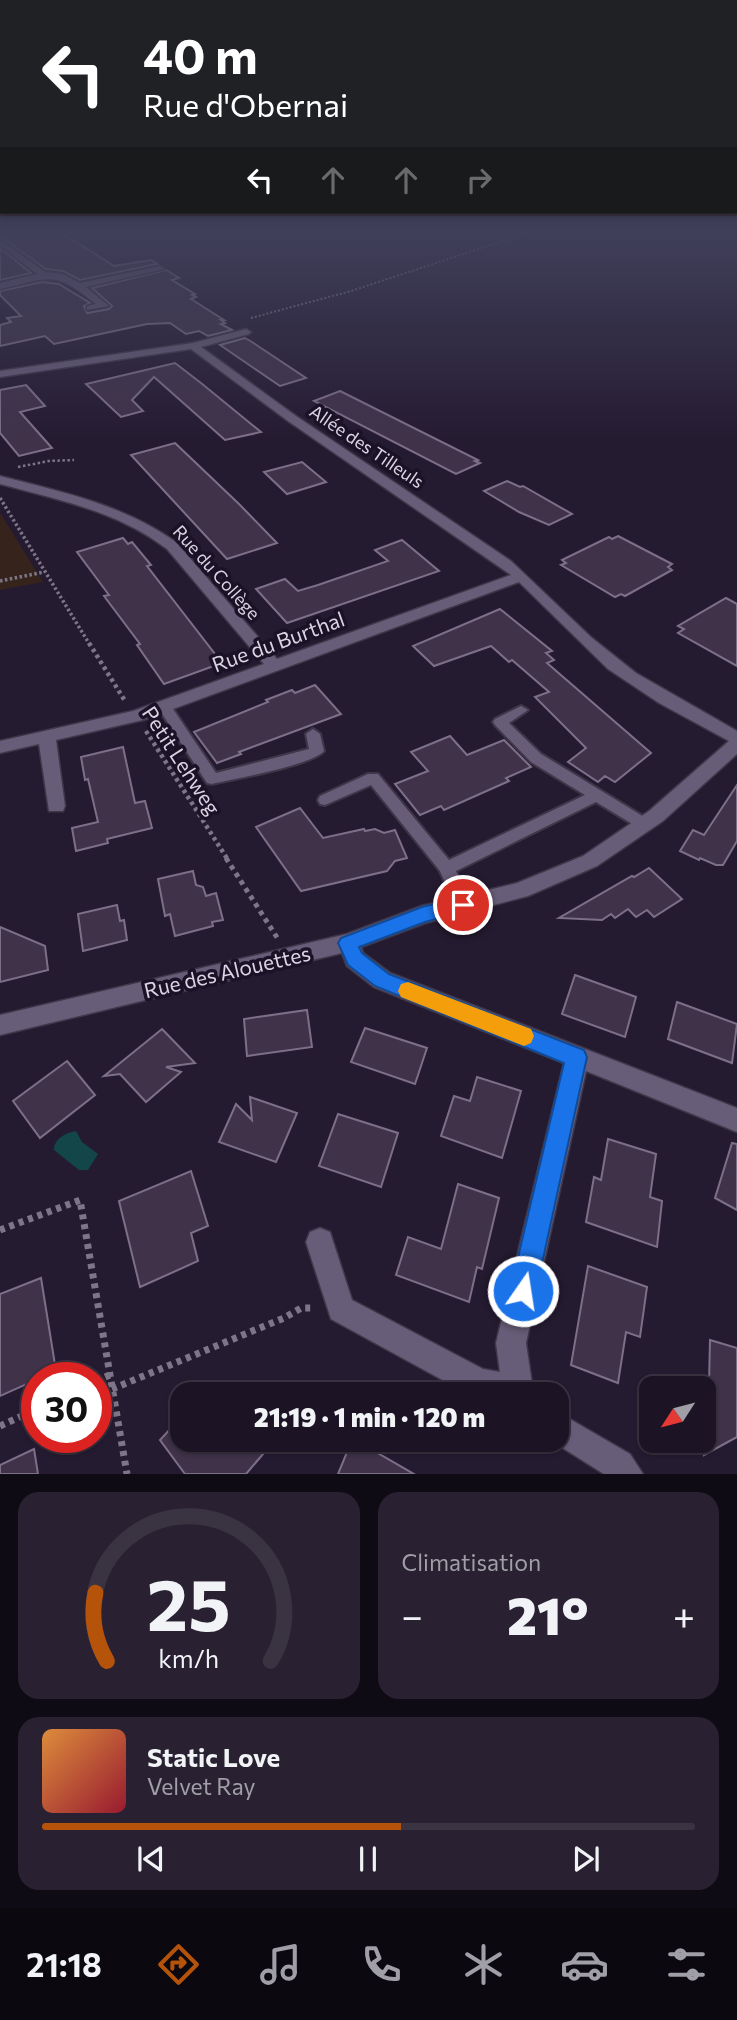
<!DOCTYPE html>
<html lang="fr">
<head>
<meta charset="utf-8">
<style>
	:root { --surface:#1c1425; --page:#292132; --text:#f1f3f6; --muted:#a09ea7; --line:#3a3342; --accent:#b45309 }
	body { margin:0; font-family:Commissioner,sans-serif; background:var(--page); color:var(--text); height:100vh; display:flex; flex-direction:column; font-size:26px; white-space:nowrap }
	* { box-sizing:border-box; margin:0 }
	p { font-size:23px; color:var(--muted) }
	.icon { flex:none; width:38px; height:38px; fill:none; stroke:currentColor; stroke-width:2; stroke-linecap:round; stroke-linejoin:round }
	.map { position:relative; height:1474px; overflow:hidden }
	.side { display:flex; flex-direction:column; gap:18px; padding:18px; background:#0f0b14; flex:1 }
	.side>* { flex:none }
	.banner { position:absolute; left:0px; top:0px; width:738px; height:214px; box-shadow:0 2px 5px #0004,0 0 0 2px var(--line); background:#202124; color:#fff; overflow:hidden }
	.needle { width:46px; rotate:234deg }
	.controls { position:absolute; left:639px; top:1376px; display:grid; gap:14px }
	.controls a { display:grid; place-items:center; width:77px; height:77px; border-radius:14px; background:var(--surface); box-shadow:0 2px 5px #0004,0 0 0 2px var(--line); font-size:35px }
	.speed { position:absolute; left:21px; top:1362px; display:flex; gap:14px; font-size:35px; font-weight:700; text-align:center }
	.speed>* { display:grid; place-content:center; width:91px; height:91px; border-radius:50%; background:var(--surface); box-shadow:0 2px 5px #0004,0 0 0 2px var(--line); line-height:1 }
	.speed .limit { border:10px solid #d22; background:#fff; color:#111 }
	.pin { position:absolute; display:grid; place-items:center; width:60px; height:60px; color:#fff; margin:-30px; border:4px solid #fff; border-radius:50%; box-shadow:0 2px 7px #0007 }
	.me { position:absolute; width:77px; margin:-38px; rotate:13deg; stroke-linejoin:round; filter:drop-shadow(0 0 5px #0008) }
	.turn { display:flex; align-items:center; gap:24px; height:147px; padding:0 28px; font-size:32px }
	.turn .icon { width:91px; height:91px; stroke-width:2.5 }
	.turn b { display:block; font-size:49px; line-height:60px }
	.lanes { display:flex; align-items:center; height:66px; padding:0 28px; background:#0003; justify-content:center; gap:35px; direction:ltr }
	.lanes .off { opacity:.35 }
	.big { font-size:52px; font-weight:800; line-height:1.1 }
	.side .tile { flex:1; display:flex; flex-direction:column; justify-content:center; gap:10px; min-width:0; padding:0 24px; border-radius:21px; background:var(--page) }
	.side .dial { align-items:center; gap:0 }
	.dial svg { height:182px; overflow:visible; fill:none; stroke:var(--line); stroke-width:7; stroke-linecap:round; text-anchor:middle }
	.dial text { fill:var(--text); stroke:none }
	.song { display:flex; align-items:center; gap:21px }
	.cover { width:84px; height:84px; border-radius:10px; background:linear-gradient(135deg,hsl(30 70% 55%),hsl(350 70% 35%)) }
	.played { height:7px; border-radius:4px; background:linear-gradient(90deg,var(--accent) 55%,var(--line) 55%) }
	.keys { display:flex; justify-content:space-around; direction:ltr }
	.heat { display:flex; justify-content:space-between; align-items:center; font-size:38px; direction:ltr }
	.side .tiles { flex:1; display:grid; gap:18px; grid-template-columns:1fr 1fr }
	.tile:last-child { grid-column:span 2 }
	.trip { position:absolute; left:170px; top:1382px; width:399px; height:70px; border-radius:21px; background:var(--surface); box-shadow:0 2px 5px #0004,0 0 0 2px var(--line); font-weight:800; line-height:70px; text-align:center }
	.tabs { display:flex; height:112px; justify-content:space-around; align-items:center; background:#0b080f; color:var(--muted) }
	.tabs .icon { width:49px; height:49px }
	.tabs .on { color:var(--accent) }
	.tabs b { font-size:32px; color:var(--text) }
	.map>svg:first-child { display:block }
	.education { fill:#35231c }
	.water { fill:#124648 }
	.building { fill:#3f3249; stroke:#7e6f89; stroke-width:2 }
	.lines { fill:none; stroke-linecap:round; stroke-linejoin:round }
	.lane-casing { stroke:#3f3749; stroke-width:4 }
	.street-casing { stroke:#3f3749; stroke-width:3 }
	.path-far5 { stroke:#7e7688; stroke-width:2; stroke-dasharray:2 2; stroke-linecap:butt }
	.path-far4 { stroke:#7e7688; stroke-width:2.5; stroke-dasharray:2.5 2.5; stroke-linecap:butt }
	.path-far3 { stroke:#7e7688; stroke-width:3.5; stroke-dasharray:2.5 2.5; stroke-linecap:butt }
	.path-far2 { stroke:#7e7688; stroke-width:4.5; stroke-dasharray:3.5 3.5; stroke-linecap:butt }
	.path-far1 { stroke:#7e7688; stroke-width:5; stroke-dasharray:4.5 4.5; stroke-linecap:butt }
	.path { stroke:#7e7688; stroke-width:7; stroke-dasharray:5 5; stroke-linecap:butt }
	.lane { fill:#685d78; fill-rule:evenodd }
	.street { fill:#685d78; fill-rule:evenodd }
	.route { fill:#1a73e8; stroke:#114b97; stroke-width:2 }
	.slow { fill:#f59e0b }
	.labels { text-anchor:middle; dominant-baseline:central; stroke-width:7; stroke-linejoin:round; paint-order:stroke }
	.far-street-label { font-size:18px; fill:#dad4e3; stroke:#1b1227 }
	.street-label { font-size:21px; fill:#dad4e3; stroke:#1b1227 }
</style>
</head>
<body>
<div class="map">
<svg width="737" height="1474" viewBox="0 0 737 1474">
	<rect width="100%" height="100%" fill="#251b31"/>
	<!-- education -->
	<polygon class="education" points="0,513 43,582 0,590"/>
	<!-- water -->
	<path class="water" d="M76,1131L82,1142L98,1154L88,1170H79L54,1150C54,1139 65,1133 76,1131Z"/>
	<!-- building -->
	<g class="building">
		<polygon points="0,233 62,233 114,266 151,260 157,264 80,280 63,271 46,269 0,236"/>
		<polygon points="0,248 31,273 0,280"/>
		<polygon points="166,270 179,278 172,280 195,294 192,295 196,297 191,299 224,320 221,320 225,323 221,324 232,330 208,336 199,331 186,334 170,323 147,324 54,344 45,336 0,346 0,325 11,322 7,318 21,316 0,295 0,291 42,282 59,284 90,303 84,306 87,313 109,309 112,306 92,288"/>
		<polygon points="245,338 252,342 306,378 280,386 220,345"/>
		<polygon points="175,363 201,383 261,432 225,440 154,377 132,400 143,411 121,417 86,384"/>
		<polygon points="26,385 45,406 20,412 52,448 19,456 0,433 0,390"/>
		<polygon points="340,391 478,460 475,461 480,463 456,474 314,401"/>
		<polygon points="175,443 239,504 277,543 227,559 131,455"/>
		<polygon points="302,462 326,482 287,494 264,472"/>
		<polygon points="507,481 520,487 523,486 572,514 549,525 519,512 484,491"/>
		<polygon points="618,536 672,564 668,567 672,570 625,596 621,594 615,597 561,565 566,563 562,560 609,537 612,539"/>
		<polygon points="123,538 128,544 132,542 151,565 147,566 222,663 164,684 137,645 140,644 104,596 109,595 77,552"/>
		<polygon points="402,540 439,571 287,623 256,589 285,579 298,591 318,585 388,561 375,550"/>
		<polygon points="726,598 737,604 737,666 678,633 684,629 678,626"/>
		<polygon points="500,609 552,651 546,653 554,660 547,663 651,753 615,782 605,776 598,782 568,762 586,748 535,697 549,692 512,660 509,662 491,646 434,666 413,646"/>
		<polygon points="315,685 341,714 239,752 241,754 217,763 194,732 268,702 266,700 292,690 295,693"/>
		<polygon points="450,736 467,755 504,740 531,767 506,778 509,781 444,810 441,806 420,815 395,784 428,771 411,752"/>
		<polygon points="123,747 135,803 145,801 152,828 107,839 108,843 76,851 72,828 98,822 88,779 85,780 81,757"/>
		<polygon points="737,785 737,841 723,865 716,865 700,858 699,860 680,851 693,830 704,835"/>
		<polygon points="300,808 323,838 364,829 365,831 375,829 384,833 395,830 407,858 395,861 387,871 301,891 256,827"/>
		<polygon points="649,868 682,899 654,917 647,910 636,917 628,909 615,918 611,914 602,920 559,918 632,876 634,877"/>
		<polygon points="193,871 196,885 203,887 206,896 216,893 223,920 212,922 213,926 175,936 170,914 165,916 158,879"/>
		<polygon points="117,905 120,921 124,920 127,940 83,951 78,914"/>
		<polygon points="0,927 45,946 48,970 0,982"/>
		<polygon points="575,975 636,997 625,1037 562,1014"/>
		<polygon points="677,1002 737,1024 732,1063 668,1039"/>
		<polygon points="307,1010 312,1047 247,1056 244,1019"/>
		<polygon points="365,1028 427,1048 415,1084 351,1062"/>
		<polygon points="162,1029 195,1063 166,1067 181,1072 146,1102 120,1074 104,1076"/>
		<polygon points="67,1061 95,1095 40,1138 13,1101"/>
		<polygon points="477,1077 521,1091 502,1158 441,1136 454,1096 470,1101"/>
		<polygon points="250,1097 297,1113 276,1162 219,1142 236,1104 252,1120"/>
		<polygon points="338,1114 398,1133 381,1187 319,1166"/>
		<polygon points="608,1139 656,1154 650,1197 662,1201 657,1247 586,1222 594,1177 601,1180"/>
		<polygon points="732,1143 737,1144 737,1210 715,1198"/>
		<polygon points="191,1171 208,1226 191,1233 198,1261 140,1287 119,1201"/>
		<polygon points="458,1184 499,1198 482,1269 477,1267 469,1302 396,1275 408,1237 441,1249"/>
		<polygon points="588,1266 647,1287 640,1337 626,1332 618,1383 571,1365"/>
		<polygon points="41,1278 56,1371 0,1396 0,1294"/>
		<polygon points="710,1340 737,1348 737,1437 704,1455 704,1382 709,1384"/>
		<polygon points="182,1416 182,1440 275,1440 246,1474 185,1474 160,1440"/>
		<polygon points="352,1440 355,1440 414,1474 338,1474"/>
		<polygon points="34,1449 38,1474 0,1474 0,1465"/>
	</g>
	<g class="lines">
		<!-- lane casing -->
		<g class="lane-casing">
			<g id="lane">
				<path d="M164,702L169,703L216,773L309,749L306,734L313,729L320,734L324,751C312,765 234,779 212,784L207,783L157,706Z"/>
				<polygon points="521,706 528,710 509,723 541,754 649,820 652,824 649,828 639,828 596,802 456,871 471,905 469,910 463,912 457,910 440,871 371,785 325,805 320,804 318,800 320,796 368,774 378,774 449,860 585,795 531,762 495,725 493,722 495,719"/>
			</g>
		</g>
		<!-- street casing -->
		<g class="street-casing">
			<g id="street">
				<path d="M0,239L45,272L63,274L80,283L160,266L164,269L86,287L109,306L87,310V306L96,304C53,269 51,278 0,289V283L37,274L0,245Z"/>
				<path d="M246,329L251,332L249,334L201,347L296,416L511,561L592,638L636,673L737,731V754L663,821L597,866L528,896L425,923L361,947L363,953L390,973L737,1108V1132L586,1071L526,1343L532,1384L537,1395H470L331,1319L306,1242L310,1232L320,1228L330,1232L352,1300L483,1369L500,1372L496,1343L564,1063L374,987L347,966L342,953L0,1035V1015L347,934L422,906L517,883L583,856L649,811L729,741L659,703L608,669L519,582L143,720L56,740L65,806L63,811H49L39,744L0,753V741L133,711L264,664L167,549C117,511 59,500 0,484V476C62,492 125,505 177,543L277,659L511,575L288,421L191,349L0,377V371L193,343Z"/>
				<polygon points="556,1411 630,1454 643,1474 604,1474 550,1440 556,1440"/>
			</g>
		</g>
		<!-- path-far5 -->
		<polyline class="path-far5" points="251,318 351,291 527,233"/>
		<!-- path-far4 -->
		<polyline class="path-far4" points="18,467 49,461 74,460"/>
		<!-- path-far3 -->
		<g class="path-far3">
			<polyline points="0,498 90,645"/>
			<polyline points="0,581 44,572"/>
		</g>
		<!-- path-far2 -->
		<g class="path-far2">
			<polyline points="89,643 125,701"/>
			<polyline points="146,731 228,860"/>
		</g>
		<!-- path-far1 -->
		<polyline class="path-far1" points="226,858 278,939"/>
		<!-- path -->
		<g class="path">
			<polyline points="0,1230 80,1200 127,1474"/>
			<polyline points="96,1381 110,1375"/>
			<polyline points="112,1389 284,1318 301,1308 315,1308"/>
			<polyline points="0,1426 37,1409"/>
		</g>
		<!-- lane -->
		<use href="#lane" class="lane"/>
		<!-- street -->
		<use href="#street" class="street"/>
	</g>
	<!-- sky -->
	<linearGradient id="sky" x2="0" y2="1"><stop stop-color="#140f1b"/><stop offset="0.53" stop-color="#403f5a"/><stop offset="1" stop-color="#403f5a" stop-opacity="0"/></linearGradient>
	<rect width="737" height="439" fill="url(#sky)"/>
	<!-- route -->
	<polygon class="route" points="463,897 469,899 472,905 469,910 425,922 359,947 362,953 389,974 584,1050 587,1057 536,1291 532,1300 523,1304 514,1300 510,1291 564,1063 375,986 348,965 338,943 341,938 422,907"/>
	<!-- slow -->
	<polygon class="slow" points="408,982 531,1029 534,1036 531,1043 524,1046 401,997 398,991 401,984"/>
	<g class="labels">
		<!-- far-street labels -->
		<g class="far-street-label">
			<text transform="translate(367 446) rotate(34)">Allée des Tilleuls</text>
			<text transform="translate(217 572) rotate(48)">Rue du Collège</text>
		</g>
		<!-- street labels -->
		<g class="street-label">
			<text transform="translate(278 641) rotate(-20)">Rue du Burthal</text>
			<text transform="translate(182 760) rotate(57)">Petit Lehweg</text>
			<text transform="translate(227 971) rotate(-13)">Rue des Alouettes</text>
		</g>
	</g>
</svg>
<div class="controls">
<a><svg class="needle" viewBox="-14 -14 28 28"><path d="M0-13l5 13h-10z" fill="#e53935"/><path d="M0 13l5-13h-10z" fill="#a09ea7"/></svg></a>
</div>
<div class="speed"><div class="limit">30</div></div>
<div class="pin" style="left:463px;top:905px;background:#d93025"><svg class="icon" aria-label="arrive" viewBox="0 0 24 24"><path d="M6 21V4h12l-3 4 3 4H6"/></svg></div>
<svg class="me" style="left:523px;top:1291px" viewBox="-20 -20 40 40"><circle r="17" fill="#1a73e8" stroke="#fff" stroke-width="3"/><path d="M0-11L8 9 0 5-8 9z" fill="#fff"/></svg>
<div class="trip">21:19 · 1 min · 120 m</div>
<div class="banner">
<div class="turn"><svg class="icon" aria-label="left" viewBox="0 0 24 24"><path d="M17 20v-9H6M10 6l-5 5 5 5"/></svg><div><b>40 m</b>Rue d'Obernai</div></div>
<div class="lanes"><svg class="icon" aria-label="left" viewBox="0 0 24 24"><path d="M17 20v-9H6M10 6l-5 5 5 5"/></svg><svg class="icon off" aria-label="ahead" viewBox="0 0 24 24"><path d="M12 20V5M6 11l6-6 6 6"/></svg><svg class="icon off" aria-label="ahead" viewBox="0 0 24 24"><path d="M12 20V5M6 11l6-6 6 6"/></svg><svg class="icon off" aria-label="right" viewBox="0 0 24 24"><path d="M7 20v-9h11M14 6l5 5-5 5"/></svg></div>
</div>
</div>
<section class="side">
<div class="tiles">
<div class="tile dial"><svg viewBox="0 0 100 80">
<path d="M14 69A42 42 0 1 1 86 69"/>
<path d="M14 69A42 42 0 0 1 9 39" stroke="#b45309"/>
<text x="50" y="56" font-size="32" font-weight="700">25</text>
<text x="50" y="72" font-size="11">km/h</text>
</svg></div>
<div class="tile"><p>Climatisation</p>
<div class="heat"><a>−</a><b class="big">21°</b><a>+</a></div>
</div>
<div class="tile">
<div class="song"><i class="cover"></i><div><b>Static Love</b><p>Velvet Ray</p></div></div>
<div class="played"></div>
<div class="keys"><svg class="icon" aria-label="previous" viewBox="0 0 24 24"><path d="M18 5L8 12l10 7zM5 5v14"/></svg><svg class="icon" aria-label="pause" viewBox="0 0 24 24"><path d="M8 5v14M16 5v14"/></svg><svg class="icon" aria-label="next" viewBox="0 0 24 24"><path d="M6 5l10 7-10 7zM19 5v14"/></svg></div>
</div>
</div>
</section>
<nav class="tabs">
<b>21:18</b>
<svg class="icon on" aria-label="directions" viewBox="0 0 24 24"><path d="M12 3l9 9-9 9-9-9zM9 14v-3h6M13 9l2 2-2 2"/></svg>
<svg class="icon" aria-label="music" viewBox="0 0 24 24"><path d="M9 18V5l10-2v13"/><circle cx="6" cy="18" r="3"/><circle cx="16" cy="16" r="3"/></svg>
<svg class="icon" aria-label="phone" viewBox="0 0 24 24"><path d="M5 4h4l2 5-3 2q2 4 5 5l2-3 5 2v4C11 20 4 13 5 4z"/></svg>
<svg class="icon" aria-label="climate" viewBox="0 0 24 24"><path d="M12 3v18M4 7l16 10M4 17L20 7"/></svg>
<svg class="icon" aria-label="car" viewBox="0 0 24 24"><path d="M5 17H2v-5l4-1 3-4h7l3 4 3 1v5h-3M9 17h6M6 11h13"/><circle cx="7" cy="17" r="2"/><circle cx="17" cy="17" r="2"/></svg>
<svg class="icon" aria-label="filters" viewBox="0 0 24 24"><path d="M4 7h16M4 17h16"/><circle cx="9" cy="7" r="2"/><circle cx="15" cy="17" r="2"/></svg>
</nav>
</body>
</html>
